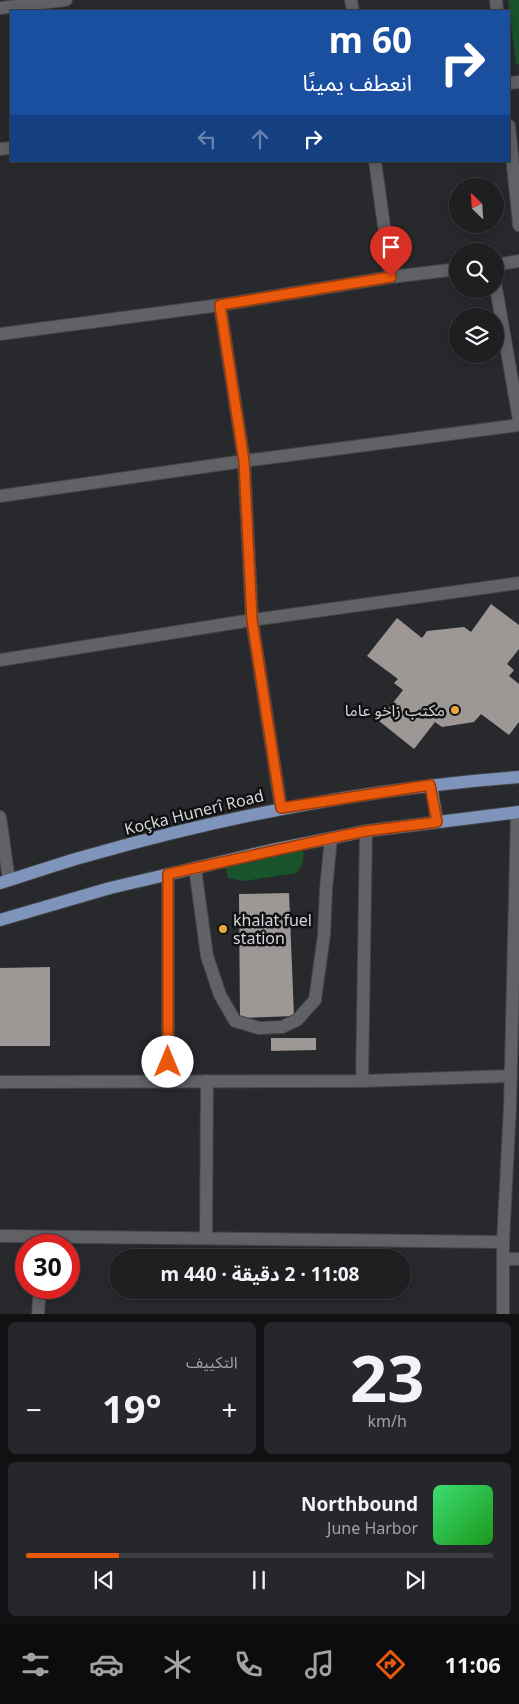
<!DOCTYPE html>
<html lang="ar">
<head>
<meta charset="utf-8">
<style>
	:root { --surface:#1d1f21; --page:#25272a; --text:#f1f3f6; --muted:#a0a2a5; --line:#3b3d3f; --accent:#ea580c }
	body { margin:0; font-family:"Noto Sans","Noto Sans Arabic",sans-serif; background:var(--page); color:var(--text); direction:rtl; height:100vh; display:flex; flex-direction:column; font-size:19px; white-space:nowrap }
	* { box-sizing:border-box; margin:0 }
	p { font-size:16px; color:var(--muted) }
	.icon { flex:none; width:28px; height:28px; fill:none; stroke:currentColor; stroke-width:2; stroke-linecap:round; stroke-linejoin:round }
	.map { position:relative; height:1314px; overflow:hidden; direction:ltr }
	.details { display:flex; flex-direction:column; gap:8px; padding:8px; background:#101112; flex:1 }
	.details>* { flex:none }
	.banner { position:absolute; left:10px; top:10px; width:500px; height:152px; border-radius:0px; box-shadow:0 2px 12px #0003,0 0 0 1px var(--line); direction:rtl; background:#1a4fa0; color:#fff; overflow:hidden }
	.needle { width:32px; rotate:335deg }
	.tools { position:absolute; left:449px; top:178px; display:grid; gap:10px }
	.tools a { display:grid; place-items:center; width:55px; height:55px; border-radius:50%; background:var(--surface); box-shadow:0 2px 12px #0003,0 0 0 1px var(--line); font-size:25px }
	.speed { position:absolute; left:15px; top:1234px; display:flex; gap:10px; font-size:25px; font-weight:700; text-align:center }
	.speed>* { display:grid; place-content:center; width:65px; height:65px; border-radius:50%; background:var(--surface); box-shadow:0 2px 12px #0003,0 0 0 1px var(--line); line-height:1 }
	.speed .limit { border:8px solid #d22; background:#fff; color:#111 }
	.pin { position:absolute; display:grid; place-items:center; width:42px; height:42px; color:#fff; margin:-51px -21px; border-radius:50% 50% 50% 0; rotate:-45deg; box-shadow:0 0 5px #0007 }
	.pin .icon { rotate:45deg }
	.me { position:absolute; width:55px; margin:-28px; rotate:0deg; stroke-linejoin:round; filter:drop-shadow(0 0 4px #0008) }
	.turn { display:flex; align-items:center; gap:18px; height:105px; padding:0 15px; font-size:22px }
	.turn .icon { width:65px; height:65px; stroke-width:2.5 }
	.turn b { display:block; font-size:35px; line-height:42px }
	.lanes { display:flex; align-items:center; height:48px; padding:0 15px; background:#0003; justify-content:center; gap:25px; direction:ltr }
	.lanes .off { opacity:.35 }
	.big { font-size:38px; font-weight:700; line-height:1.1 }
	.details .tile { flex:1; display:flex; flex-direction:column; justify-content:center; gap:8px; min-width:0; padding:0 18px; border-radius:8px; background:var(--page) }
	.details .dial { align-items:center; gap:0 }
	.dial b { font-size:65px; line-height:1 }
	.song { display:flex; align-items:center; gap:15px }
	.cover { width:60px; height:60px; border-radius:8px; background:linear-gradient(135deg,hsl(140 70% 55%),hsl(120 70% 35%)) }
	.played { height:5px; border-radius:2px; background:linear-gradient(90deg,var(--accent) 20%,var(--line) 20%) }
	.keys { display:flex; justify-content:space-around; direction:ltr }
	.heat { display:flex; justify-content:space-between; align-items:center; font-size:28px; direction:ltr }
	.details .tiles { flex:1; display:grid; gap:8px; grid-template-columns:1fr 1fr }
	.tile:last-child { grid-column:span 2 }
	.trip { position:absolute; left:109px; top:1249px; width:302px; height:50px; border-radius:25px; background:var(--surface); box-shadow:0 2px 12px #0003,0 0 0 1px var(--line); font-weight:700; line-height:50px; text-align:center; direction:rtl }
	.tabs { display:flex; height:80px; justify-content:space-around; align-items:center; background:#0c0c0d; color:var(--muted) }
	.tabs .icon { width:35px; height:35px }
	.tabs .active { color:var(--accent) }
	.tabs b { font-size:22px; color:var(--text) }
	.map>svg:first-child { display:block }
	.green { fill:#18532b }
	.building { fill:#9d9896 }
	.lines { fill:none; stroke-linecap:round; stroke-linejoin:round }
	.minor-casing { stroke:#434447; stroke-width:14 }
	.major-casing { stroke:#434447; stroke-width:14 }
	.minor { stroke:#606266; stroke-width:12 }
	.major { stroke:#7f94bb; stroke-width:12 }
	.route-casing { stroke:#983908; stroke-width:12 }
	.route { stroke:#ea580c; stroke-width:9 }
	.poi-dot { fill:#eca93b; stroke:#101113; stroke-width:2 }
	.labels { text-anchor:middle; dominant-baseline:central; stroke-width:5; stroke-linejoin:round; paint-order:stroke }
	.poi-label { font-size:16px; fill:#d4d5d8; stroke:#101113; text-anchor:end }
	.street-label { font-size:16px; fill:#d4d5d8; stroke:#101113 }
</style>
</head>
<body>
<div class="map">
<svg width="519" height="1314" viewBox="0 0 519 1314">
	<rect width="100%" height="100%" fill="#27292c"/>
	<!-- green -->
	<g class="green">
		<polygon points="508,0 519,0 519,64 516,65"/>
		<polygon points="304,848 303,862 297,873 244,881 228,878 224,861"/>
	</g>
	<!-- building -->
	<g class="building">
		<polygon points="491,604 519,625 519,649 507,664 514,670 509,676 519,684 519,722 509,735 481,714 474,722 442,727 435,722 414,749 379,721 403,690 394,683 398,679 367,656 397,618 422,638 427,631 464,627 471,632"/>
		<polygon points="289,893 294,1016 240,1018 239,894"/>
		<polygon points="50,967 50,1046 0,1046 0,968"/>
		<polygon points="271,1038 316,1038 316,1050 271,1051"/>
	</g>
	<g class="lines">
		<!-- minor casing -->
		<g class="minor-casing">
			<g id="minor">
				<polyline points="351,0 353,11"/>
				<polyline points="496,0 497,11"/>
				<polyline points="0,8 66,0"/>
				<polyline points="509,83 519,82"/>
				<polyline points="509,126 519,225"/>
				<polyline points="0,149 11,148"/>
				<polyline points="375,161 391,277"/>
				<polyline points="495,265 519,261"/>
				<polyline points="495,282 519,420"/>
				<polyline points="220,305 244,461 252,620 281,808"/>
				<polyline points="0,334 220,305 391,277 458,269"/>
				<polyline points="0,496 244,461 519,425"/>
				<polyline points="0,660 252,620 519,583"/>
				<polyline points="0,817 9,880"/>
				<polyline points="195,868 207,956 220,995 235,1021 259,1028 282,1027 297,1020 315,1000 324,935 326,889 331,838"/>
				<polyline points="168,1081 168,874"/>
				<polyline points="362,1081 366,831"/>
				<polyline points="0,1082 362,1081 511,1076"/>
				<polyline points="0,1236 503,1242"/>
				<polyline points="206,1238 207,1081"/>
				<polyline points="504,1259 519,1259"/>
				<polyline points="38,1314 40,1288"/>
				<polyline points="503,1314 503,1242 510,1107 517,812"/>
			</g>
		</g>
		<!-- major casing -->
		<g class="major-casing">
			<g id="major">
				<polyline points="431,785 437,822"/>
				<path d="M0,883C30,874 60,863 90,855C230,815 374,788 519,777"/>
				<polyline points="0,920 110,888 272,850 366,831 519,812"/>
			</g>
		</g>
		<!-- minor -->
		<use href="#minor" class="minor"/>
		<!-- major -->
		<use href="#major" class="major"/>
	</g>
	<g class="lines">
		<!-- route casing -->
		<g class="route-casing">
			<polyline id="route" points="168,1062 168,874 331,838 366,831 437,822 430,785 281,808 252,620 244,461 220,305 391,277"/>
		</g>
		<!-- route -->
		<use href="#route" class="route"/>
	</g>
	<!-- markers -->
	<g class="poi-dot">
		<circle cx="455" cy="710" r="5"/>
		<circle cx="223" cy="929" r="5"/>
	</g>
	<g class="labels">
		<!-- poi labels -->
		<g class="poi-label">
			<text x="445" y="710">مكتب زاخو عاما</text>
			<text x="233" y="920" text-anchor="start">khalat fuel<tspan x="233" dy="18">station</tspan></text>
		</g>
		<!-- street labels -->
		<g class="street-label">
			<text transform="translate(194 812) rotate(-14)">Koçka Hunerî Road</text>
		</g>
	</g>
</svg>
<div class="tools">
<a><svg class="needle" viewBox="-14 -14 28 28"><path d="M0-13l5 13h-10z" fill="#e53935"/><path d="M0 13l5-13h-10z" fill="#a0a2a5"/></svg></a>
<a><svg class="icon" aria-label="search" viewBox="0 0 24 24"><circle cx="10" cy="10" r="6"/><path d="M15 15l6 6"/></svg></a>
<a><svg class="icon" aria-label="layers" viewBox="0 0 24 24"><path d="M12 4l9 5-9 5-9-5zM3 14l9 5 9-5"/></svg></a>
</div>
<div class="speed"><div class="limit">30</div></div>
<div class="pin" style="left:391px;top:277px;background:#d93025"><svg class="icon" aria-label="arrive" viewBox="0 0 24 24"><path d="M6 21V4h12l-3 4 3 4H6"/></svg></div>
<svg class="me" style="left:168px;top:1062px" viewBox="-20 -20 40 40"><circle r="19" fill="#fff"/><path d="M0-13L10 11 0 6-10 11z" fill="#ea580c"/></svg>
<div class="trip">11:08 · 2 دقيقة · 440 m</div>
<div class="banner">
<div class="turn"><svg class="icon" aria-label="right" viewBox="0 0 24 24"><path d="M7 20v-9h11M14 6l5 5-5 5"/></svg><div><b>60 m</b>انعطف يمينًا</div></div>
<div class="lanes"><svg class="icon off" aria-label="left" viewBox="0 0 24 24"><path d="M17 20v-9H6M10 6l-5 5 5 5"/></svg><svg class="icon off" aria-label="ahead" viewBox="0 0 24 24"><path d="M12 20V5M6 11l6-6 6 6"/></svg><svg class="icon" aria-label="right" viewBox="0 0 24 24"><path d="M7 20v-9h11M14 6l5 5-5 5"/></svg></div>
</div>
</div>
<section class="details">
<div class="tiles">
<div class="tile dial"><b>23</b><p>km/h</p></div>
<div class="tile"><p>التكييف</p>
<div class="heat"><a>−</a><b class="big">19°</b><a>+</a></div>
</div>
<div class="tile">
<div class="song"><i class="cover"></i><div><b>Northbound</b><p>June Harbor</p></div></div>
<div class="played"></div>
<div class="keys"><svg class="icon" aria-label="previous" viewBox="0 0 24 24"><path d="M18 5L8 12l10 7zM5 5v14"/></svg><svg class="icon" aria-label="pause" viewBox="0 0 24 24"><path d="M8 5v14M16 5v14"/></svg><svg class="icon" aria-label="next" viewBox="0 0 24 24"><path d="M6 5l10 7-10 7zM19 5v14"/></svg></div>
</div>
</div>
</section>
<nav class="tabs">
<b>11:06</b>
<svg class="icon active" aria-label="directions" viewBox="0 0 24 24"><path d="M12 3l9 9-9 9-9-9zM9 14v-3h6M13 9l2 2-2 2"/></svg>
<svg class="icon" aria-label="music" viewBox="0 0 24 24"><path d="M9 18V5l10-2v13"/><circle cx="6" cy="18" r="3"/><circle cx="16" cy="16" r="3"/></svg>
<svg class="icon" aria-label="phone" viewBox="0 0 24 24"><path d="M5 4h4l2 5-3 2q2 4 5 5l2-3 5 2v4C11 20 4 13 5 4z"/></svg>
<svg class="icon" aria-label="climate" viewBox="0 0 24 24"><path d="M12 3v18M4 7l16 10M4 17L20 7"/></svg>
<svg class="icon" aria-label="car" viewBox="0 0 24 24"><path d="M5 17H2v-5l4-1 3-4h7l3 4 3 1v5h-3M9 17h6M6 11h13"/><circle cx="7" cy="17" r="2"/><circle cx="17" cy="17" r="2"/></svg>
<svg class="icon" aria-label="filters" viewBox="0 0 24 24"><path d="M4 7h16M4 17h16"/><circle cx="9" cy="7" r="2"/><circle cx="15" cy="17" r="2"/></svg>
</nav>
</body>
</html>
